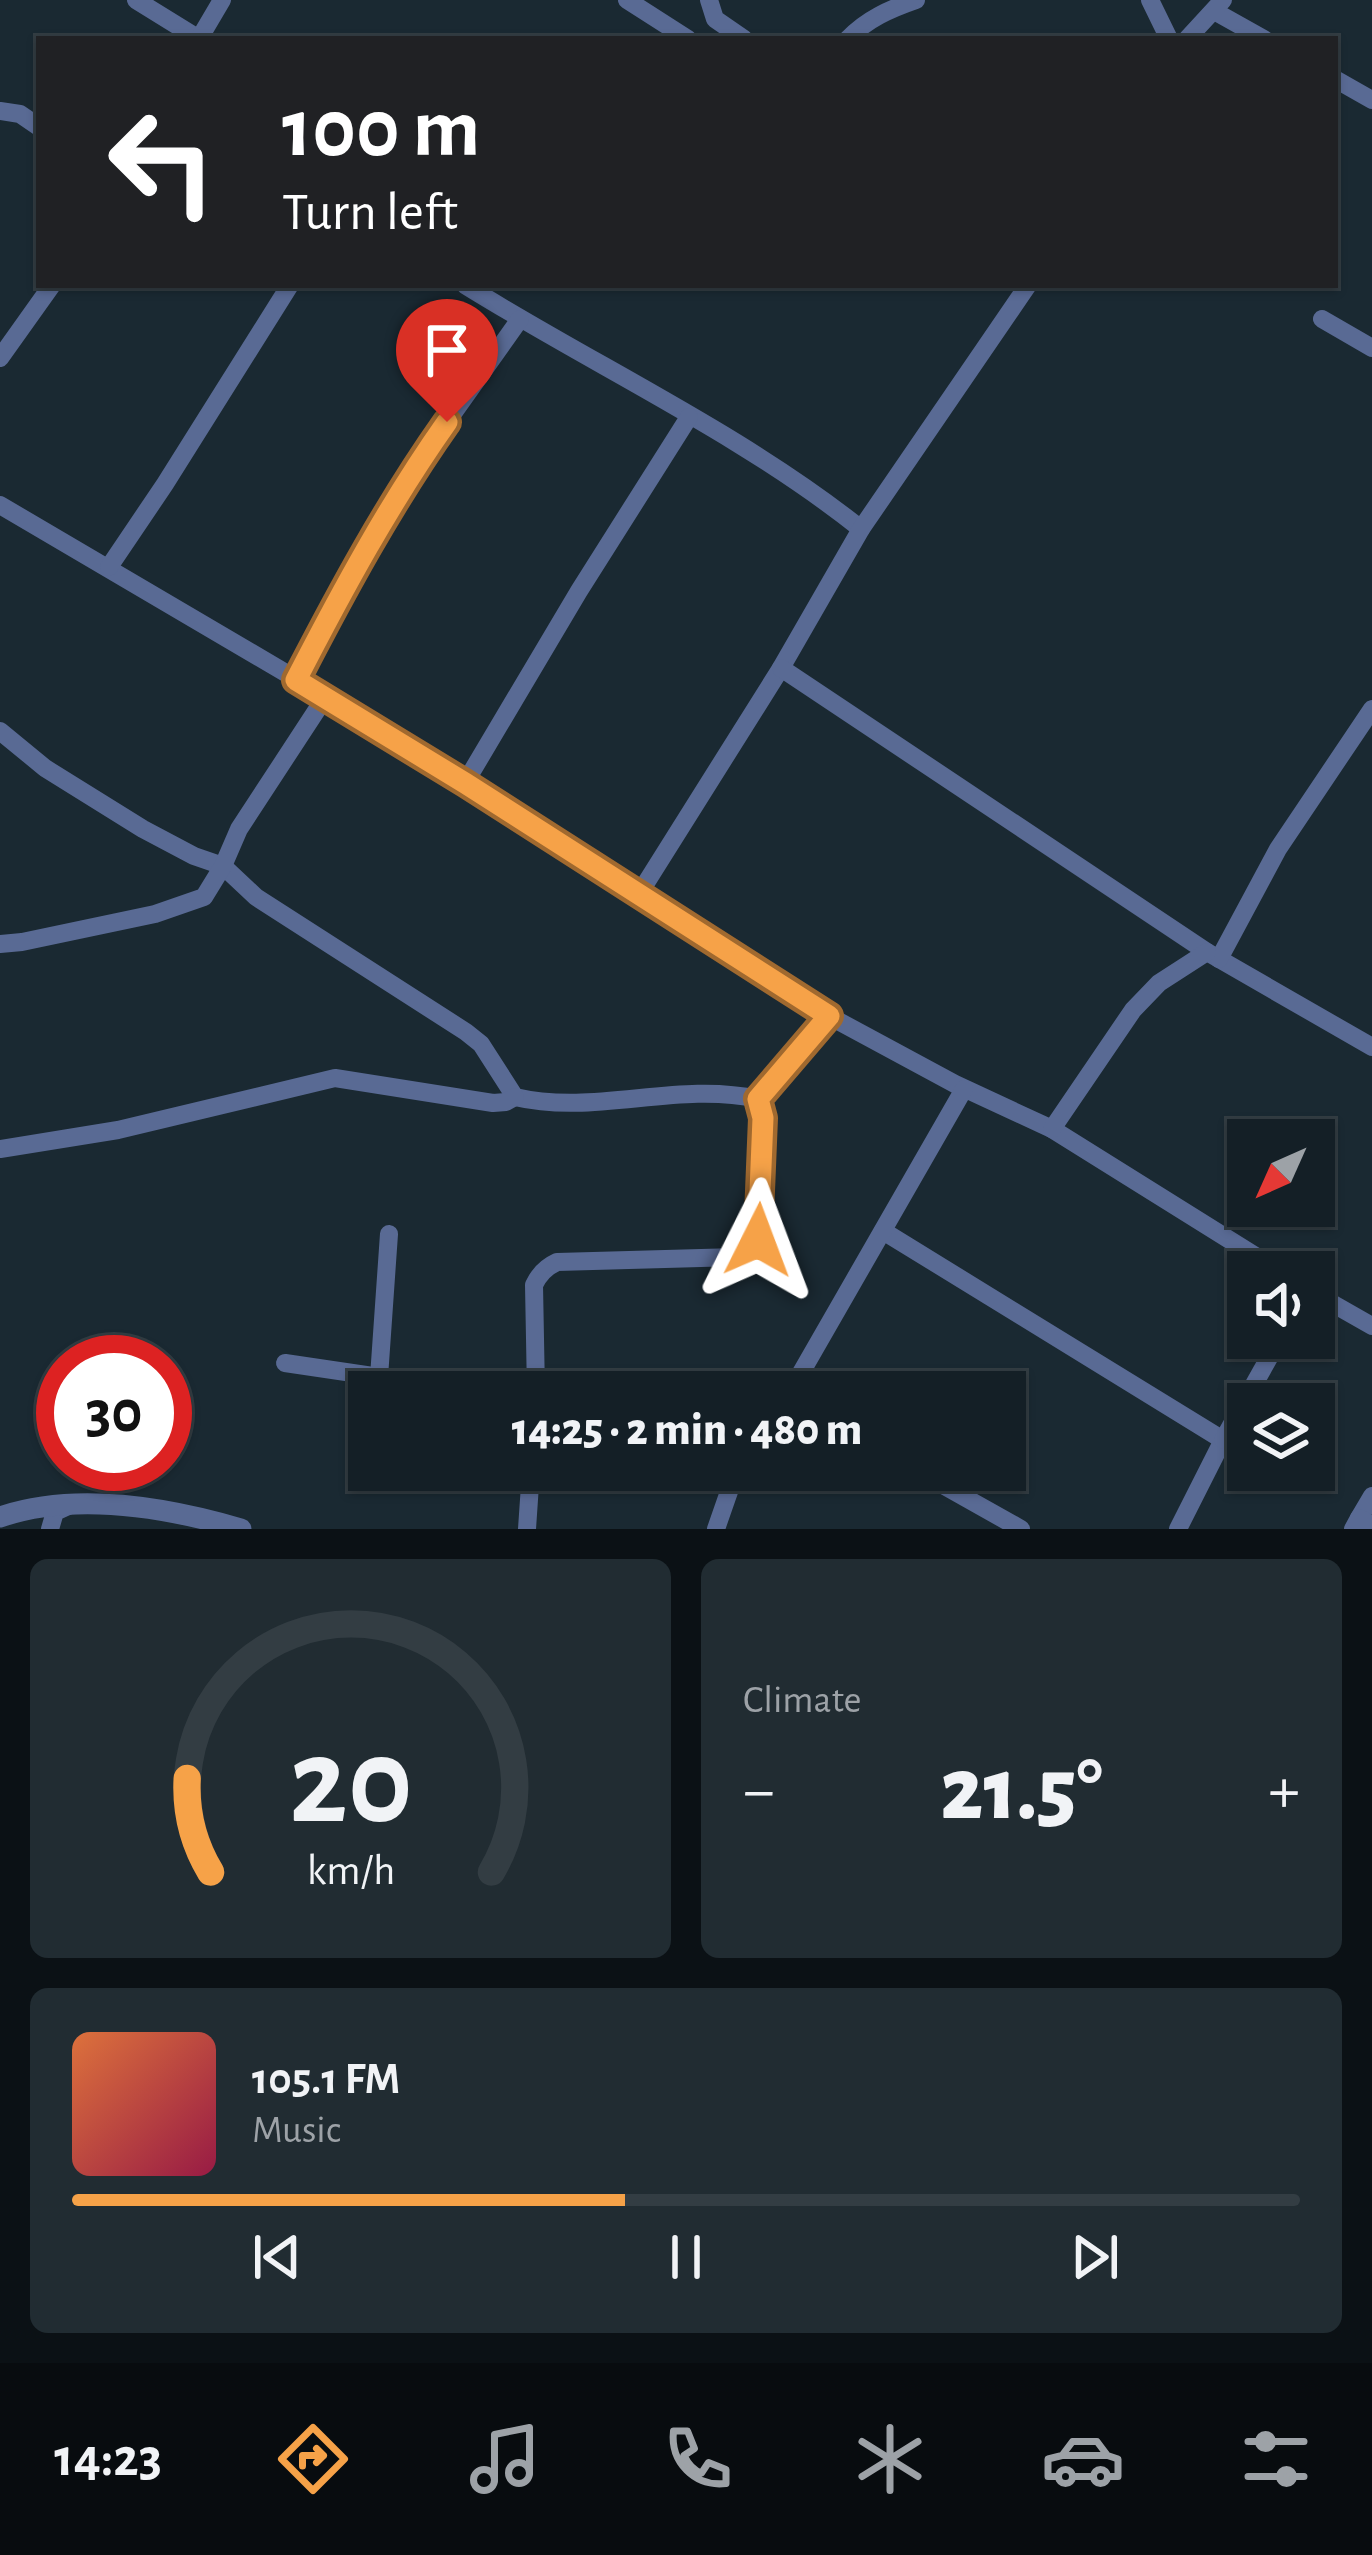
<!DOCTYPE html>
<html lang="en">
<head>
<meta charset="utf-8">
<style>
	:root { --surface:#141f26; --page:#212c32; --text:#f1f3f6; --muted:#9da2a7; --line:#333d43; --accent:#f6a248 }
	body { margin:0; font-family:"Alegreya Sans",sans-serif; background:var(--page); color:var(--text); height:100vh; display:flex; flex-direction:column; font-size:45px; white-space:nowrap }
	* { box-sizing:border-box; margin:0 }
	p { font-size:39px; color:var(--muted) }
	.icon { flex:none; width:66px; height:66px; fill:none; stroke:currentColor; stroke-width:2; stroke-linecap:round; stroke-linejoin:round }
	.map { position:relative; height:1529px; overflow:hidden }
	.drawer { display:flex; flex-direction:column; gap:30px; padding:30px; background:#0b1115; flex:1 }
	.drawer>* { flex:none }
	.guide { position:absolute; left:36px; top:36px; width:1302px; height:252px; border-radius:0px; box-shadow:0 3px 9px #0004,0 0 0 3px var(--line); background:#202124; color:#fff; overflow:hidden }
	.needle { width:78px; rotate:225deg }
	.controls { position:absolute; left:1227px; top:1119px; display:grid; gap:24px }
	.controls a { display:grid; place-items:center; width:108px; height:108px; border-radius:0px; background:var(--surface); box-shadow:0 3px 9px #0004,0 0 0 3px var(--line); font-size:60px }
	.speed { position:absolute; left:36px; top:1335px; display:flex; gap:24px; font-size:60px; font-weight:700; text-align:center }
	.speed>* { display:grid; place-content:center; width:156px; height:156px; border-radius:50%; background:var(--surface); box-shadow:0 3px 9px #0004,0 0 0 3px var(--line); line-height:1 }
	.speed .limit { border:18px solid #d22; background:#fff; color:#111 }
	.pin { position:absolute; display:grid; place-items:center; width:102px; height:102px; color:#fff; margin:-123px -51px; border-radius:50% 50% 50% 0; rotate:-45deg; box-shadow:0 0 12px #0007 }
	.pin .icon { rotate:45deg }
	.me { position:absolute; width:132px; margin:-66px; rotate:3deg; stroke-linejoin:round; filter:drop-shadow(0 0 9px #0008) }
	.turn { display:flex; align-items:center; gap:42px; height:252px; padding:0 48px; font-size:54px }
	.turn .icon { width:156px; height:156px; stroke-width:2.5 }
	.turn b { display:block; font-size:84px; line-height:102px }
	.big { font-size:90px; font-weight:800; line-height:1.1 }
	.drawer .widget { flex:1; display:flex; flex-direction:column; justify-content:center; gap:18px; min-width:0; padding:0 42px; border-radius:18px; background:var(--page) }
	.drawer .dial { align-items:center; gap:0 }
	.dial svg { height:312px; overflow:visible; fill:none; stroke:var(--line); stroke-width:7; stroke-linecap:round; text-anchor:middle }
	.dial text { fill:var(--text); stroke:none }
	.song { display:flex; align-items:center; gap:36px }
	.cover { width:144px; height:144px; border-radius:18px; background:linear-gradient(135deg,hsl(20 70% 55%),hsl(340 70% 35%)) }
	.played { height:12px; border-radius:6px; background:linear-gradient(90deg,var(--accent) 45%,var(--line) 45%) }
	.keys { display:flex; justify-content:space-around; direction:ltr }
	.heat { display:flex; justify-content:space-between; align-items:center; font-size:66px; direction:ltr }
	.drawer .tiles { flex:1; display:grid; gap:30px; grid-template-columns:1fr 1fr }
	.widget:last-child { grid-column:span 2 }
	.trip { position:absolute; left:348px; top:1371px; width:678px; height:120px; border-radius:0px; background:var(--surface); box-shadow:0 3px 9px #0004,0 0 0 3px var(--line); font-weight:800; line-height:120px; text-align:center }
	.tab-bar { display:flex; height:192px; justify-content:space-around; align-items:center; background:#080c0f; color:var(--muted) }
	.tab-bar .icon { width:84px; height:84px }
	.tab-bar .active { color:var(--accent) }
	.tab-bar b { font-size:54px; color:var(--text) }
	.map>svg:first-child { display:block }
	.lines { fill:none; stroke-linecap:round; stroke-linejoin:round }
	.minor { stroke:#596a94; stroke-width:18 }
	.tertiary { stroke:#596a94; stroke-width:21 }
	.route-casing { stroke:#a0692f; stroke-width:30 }
	.route { stroke:#f6a248; stroke-width:21 }
</style>
</head>
<body>
<div class="map">
<svg width="1372" height="1529" viewBox="0 0 1372 1529">
	<rect width="100%" height="100%" fill="#1a2932"/>
	<g class="lines">
		<!-- minor -->
		<g class="minor">
			<polyline points="136,0 199,39"/>
			<polyline points="627,0 688,39"/>
			<polyline points="709,0 715,19 744,39"/>
			<polyline points="1150,0 1169,39"/>
			<polyline points="1214,11 1264,39"/>
			<polyline points="199,39 222,0"/>
			<path d="M848,39C867,19 890,9 916,0"/>
			<polyline points="1187,39 1223,0"/>
			<polyline points="1335,79 1372,100"/>
			<polyline points="0,111 20,114 39,127"/>
			<path d="M465,285C595,366 742,434 861,529"/>
			<polyline points="1028,285 861,529 781,668 639,894 829,1016 955,1084 1052,1129 1281,1272"/>
			<polyline points="520,319 422,457 353,570 296,679 639,894"/>
			<polyline points="1322,319 1372,348"/>
			<polyline points="0,358 52,285"/>
			<polyline points="0,505 296,679"/>
			<polyline points="109,567 165,484 290,285"/>
			<polyline points="781,668 1207,952 1372,1047"/>
			<path d="M0,731L45,768L143,829L194,856L223,866L256,897L466,1032L481,1044L515,1097C596,1116 677,1081 758,1099"/>
			<polyline points="465,783 579,591 689,417"/>
			<polyline points="0,944 22,942 155,914 204,897 223,866 239,829 324,699"/>
			<polyline points="1219,959 1278,849 1372,709"/>
			<polyline points="758,1099 829,1016"/>
			<polyline points="1052,1129 1133,1010 1159,983 1207,952"/>
			<polyline points="0,1149 118,1130 335,1078 493,1103 506,1102 515,1097"/>
			<polyline points="883,1231 1223,1440 1178,1529"/>
			<polyline points="1314,1293 1372,1326"/>
			<polyline points="285,1363 481,1392"/>
			<polyline points="379,1377 389,1234"/>
			<path d="M536,1392L534,1285C539,1274 546,1267 557,1262L737,1257L750,1252L758,1240L761,1222L763,1119L758,1099"/>
			<polyline points="790,1392 964,1089"/>
			<polyline points="1223,1440 1280,1338"/>
			<polyline points="916,1470 1021,1529"/>
			<polyline points="1359,1518 1372,1496"/>
			<polyline points="50,1529 55,1512 68,1506"/>
			<polyline points="527,1529 531,1470"/>
			<polyline points="716,1529 732,1483 741,1470"/>
			<polyline points="1353,1529 1359,1518 1372,1525"/>
		</g>
		<!-- tertiary -->
		<path class="tertiary" d="M0,1517C76,1491 166,1507 241,1529"/>
	</g>
	<g class="lines">
		<!-- route casing -->
		<g class="route-casing">
			<path id="route" d="M447,422C389,504 342,591 296,680L465,783L829,1016L758,1099L763,1118L758,1240"/>
		</g>
		<!-- route -->
		<use href="#route" class="route"/>
	</g>
</svg>
<div class="controls">
<a><svg class="needle" viewBox="-14 -14 28 28"><path d="M0-13l5 13h-10z" fill="#e53935"/><path d="M0 13l5-13h-10z" fill="#9da2a7"/></svg></a>
<a><svg class="icon" aria-label="sound" viewBox="0 0 24 24"><path d="M4 9h4l5-4v14l-5-4H4zM17 9q2 3 0 6"/></svg></a>
<a><svg class="icon" aria-label="layers" viewBox="0 0 24 24"><path d="M12 4l9 5-9 5-9-5zM3 14l9 5 9-5"/></svg></a>
</div>
<div class="speed"><div class="limit">30</div></div>
<div class="pin" style="left:447px;top:422px;background:#d93025"><svg class="icon" aria-label="arrive" viewBox="0 0 24 24"><path d="M6 21V4h12l-3 4 3 4H6"/></svg></div>
<svg class="me" style="left:758px;top:1240px" viewBox="-20 -20 40 40"><path d="M0-17L14 15 0 8-14 15z" fill="#f6a248" stroke="#fff" stroke-width="4"/></svg>
<div class="trip">14:25 · 2 min · 480 m</div>
<div class="guide">
<div class="turn"><svg class="icon" aria-label="left" viewBox="0 0 24 24"><path d="M17 20v-9H6M10 6l-5 5 5 5"/></svg><div><b>100 m</b>Turn left</div></div>
</div>
</div>
<section class="drawer">
<div class="tiles">
<div class="widget dial"><svg viewBox="0 0 100 80">
<path d="M14 69A42 42 0 1 1 86 69"/>
<path d="M14 69A42 42 0 0 1 8 45" stroke="#f6a248"/>
<text x="50" y="56" font-size="32" font-weight="700">20</text>
<text x="50" y="72" font-size="11">km/h</text>
</svg></div>
<div class="widget"><p>Climate</p>
<div class="heat"><a>−</a><b class="big">21.5°</b><a>+</a></div>
</div>
<div class="widget">
<div class="song"><i class="cover"></i><div><b>105.1 FM</b><p>Music</p></div></div>
<div class="played"></div>
<div class="keys"><svg class="icon" aria-label="previous" viewBox="0 0 24 24"><path d="M18 5L8 12l10 7zM5 5v14"/></svg><svg class="icon" aria-label="pause" viewBox="0 0 24 24"><path d="M8 5v14M16 5v14"/></svg><svg class="icon" aria-label="next" viewBox="0 0 24 24"><path d="M6 5l10 7-10 7zM19 5v14"/></svg></div>
</div>
</div>
</section>
<nav class="tab-bar">
<b>14:23</b>
<svg class="icon active" aria-label="directions" viewBox="0 0 24 24"><path d="M12 3l9 9-9 9-9-9zM9 14v-3h6M13 9l2 2-2 2"/></svg>
<svg class="icon" aria-label="music" viewBox="0 0 24 24"><path d="M9 18V5l10-2v13"/><circle cx="6" cy="18" r="3"/><circle cx="16" cy="16" r="3"/></svg>
<svg class="icon" aria-label="phone" viewBox="0 0 24 24"><path d="M5 4h4l2 5-3 2q2 4 5 5l2-3 5 2v4C11 20 4 13 5 4z"/></svg>
<svg class="icon" aria-label="climate" viewBox="0 0 24 24"><path d="M12 3v18M4 7l16 10M4 17L20 7"/></svg>
<svg class="icon" aria-label="car" viewBox="0 0 24 24"><path d="M5 17H2v-5l4-1 3-4h7l3 4 3 1v5h-3M9 17h6M6 11h13"/><circle cx="7" cy="17" r="2"/><circle cx="17" cy="17" r="2"/></svg>
<svg class="icon" aria-label="filters" viewBox="0 0 24 24"><path d="M4 7h16M4 17h16"/><circle cx="9" cy="7" r="2"/><circle cx="15" cy="17" r="2"/></svg>
</nav>
</body>
</html>
